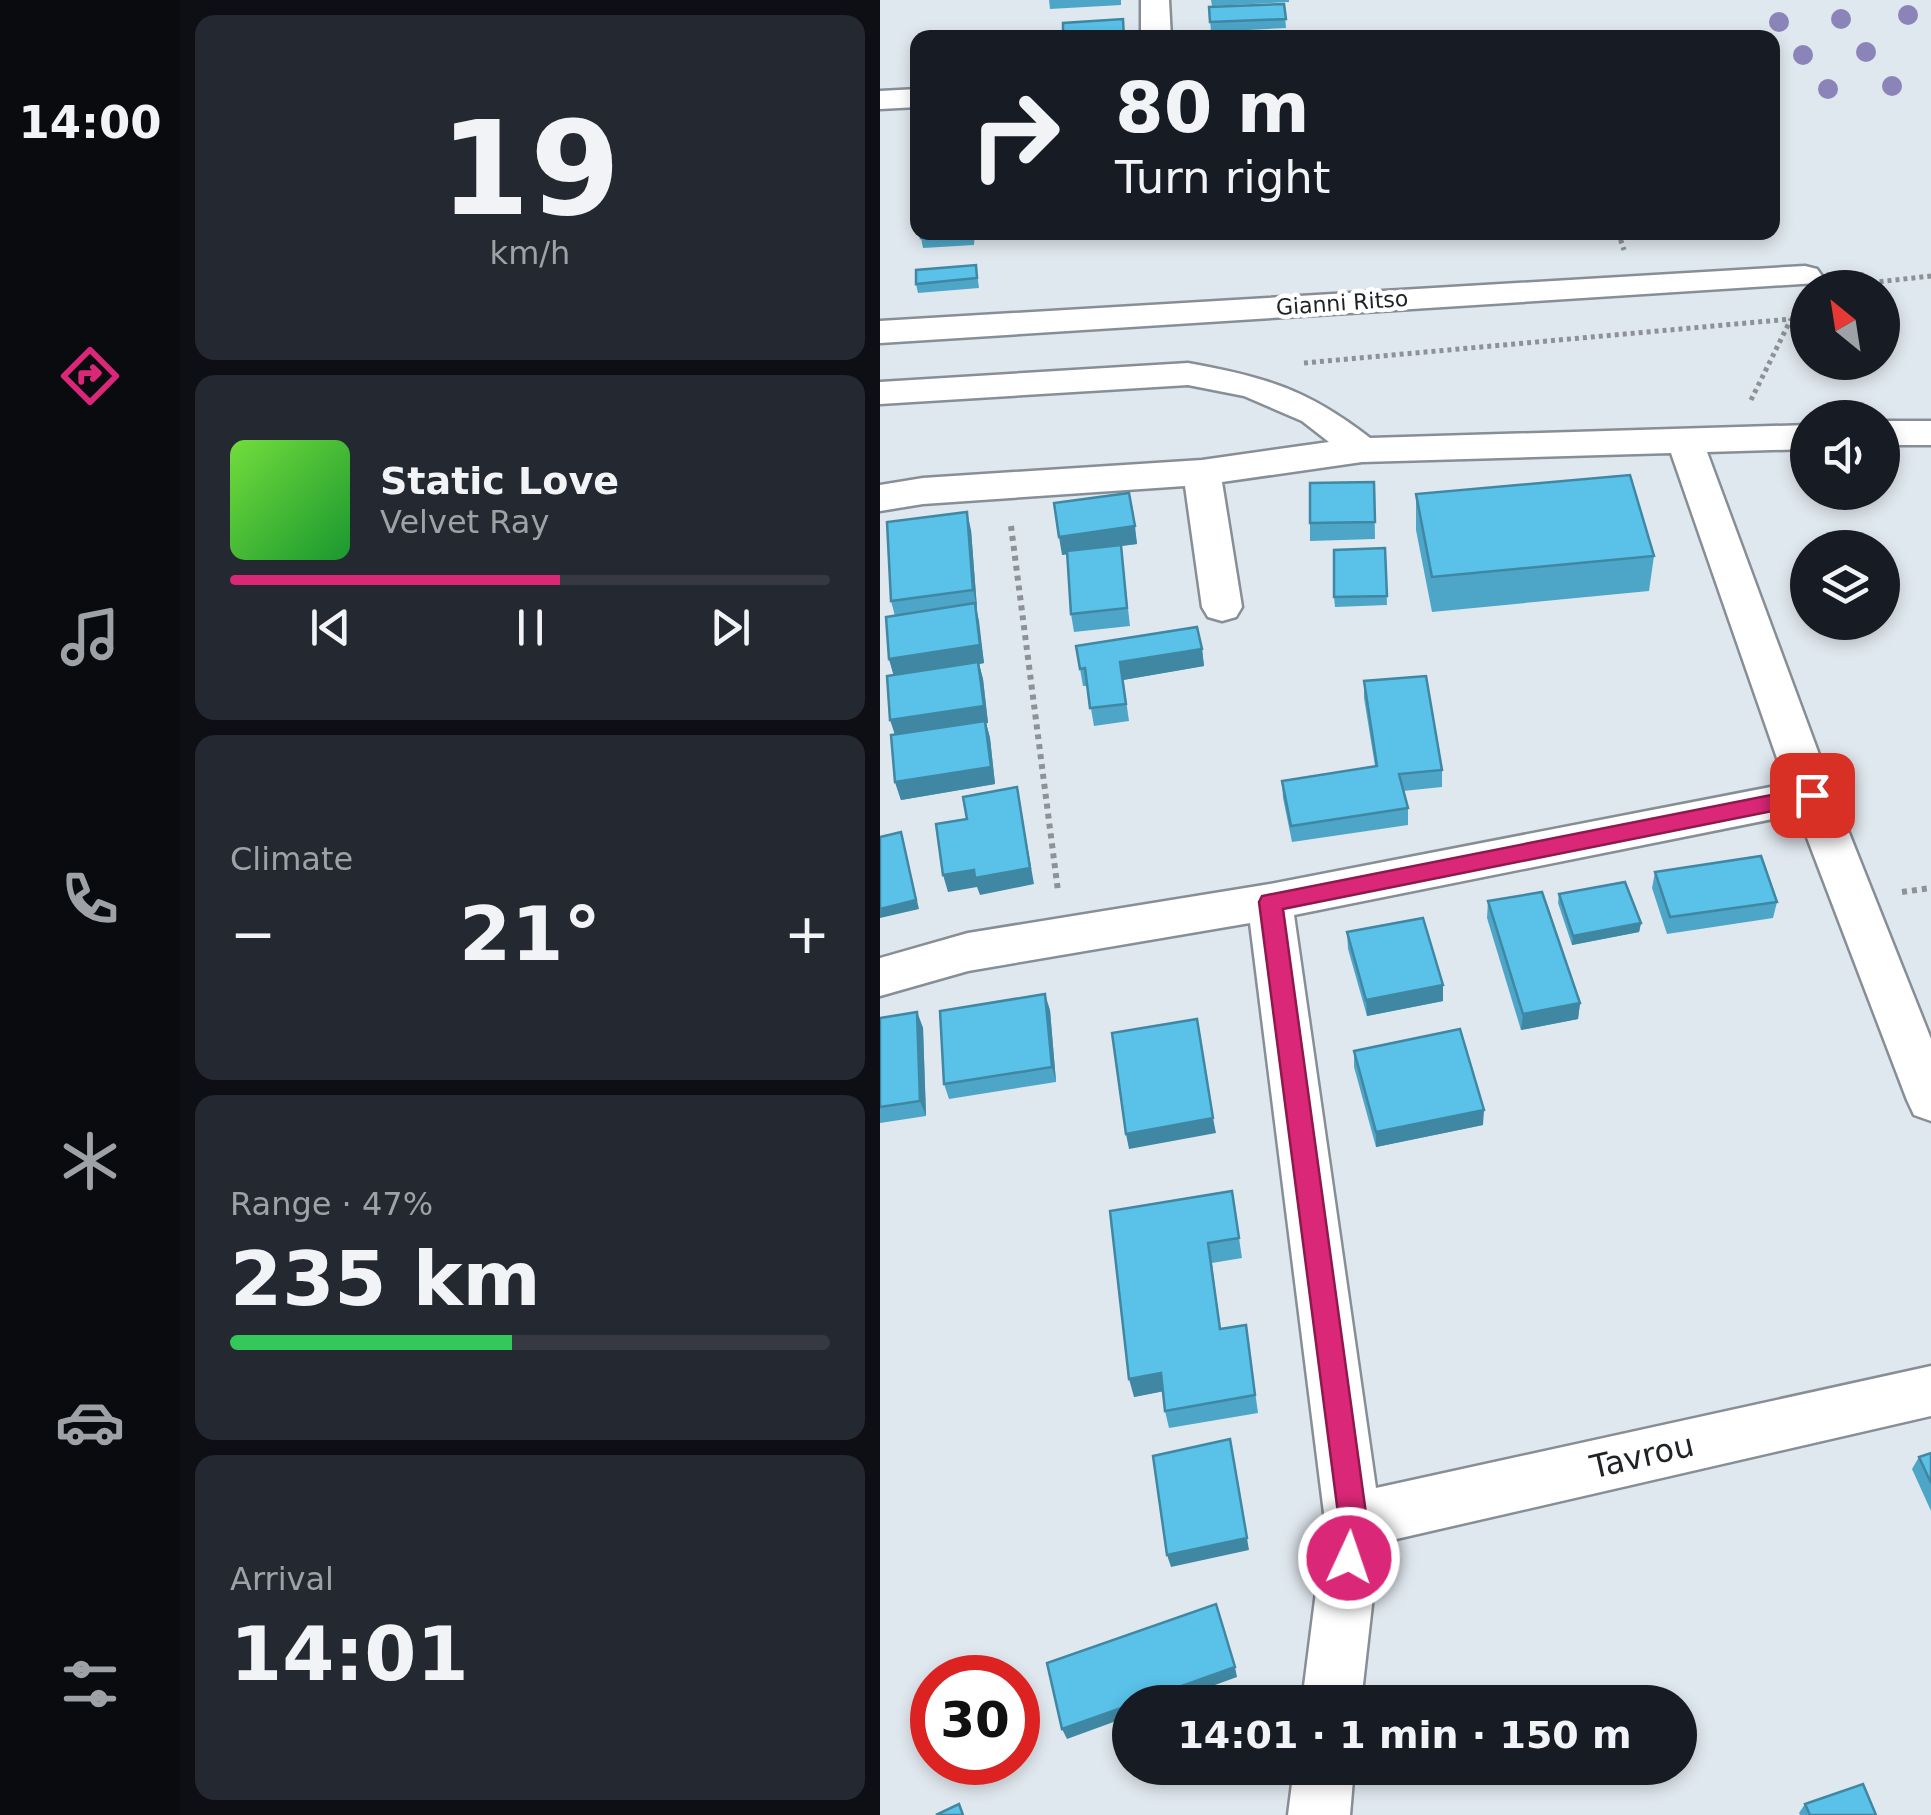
<!DOCTYPE html>
<html lang="en">
<head>
<meta charset="utf-8">
<style>
	:root { --surface:#171b24; --page:#242831; --text:#f1f3f6; --muted:#9ea1a6; --line:#363941; --accent:#db2777 }
	body { margin:0; font-family:"DejaVu Sans",sans-serif; background:var(--page); color:var(--text); height:100vh; display:flex; flex-direction:column; font-size:38px; white-space:nowrap }
	* { box-sizing:border-box; margin:0 }
	p { font-size:32px; color:var(--muted) }
	.icon { flex:none; width:55px; height:55px; fill:none; stroke:currentColor; stroke-width:2; stroke-linecap:round; stroke-linejoin:round }
	.map { position:relative; flex:1; overflow:hidden }
	.details { display:flex; flex-direction:column; gap:15px; padding:15px; background:#0d0f14; width:700px }
	.details>* { flex:none }
	.hud { position:absolute; left:30px; top:30px; width:870px; height:210px; border-radius:20px; box-shadow:0 5px 15px #0003; background:#171b24; color:var(--text); overflow:hidden }
	.needle { width:65px; rotate:330deg }
	.controls { position:absolute; left:910px; top:270px; display:grid; gap:20px }
	.controls a { display:grid; place-items:center; width:110px; height:110px; border-radius:50%; background:var(--surface); box-shadow:0 5px 15px #0003; font-size:50px }
	.speed { position:absolute; left:30px; top:1655px; display:flex; gap:20px; font-size:50px; font-weight:700; text-align:center }
	.speed>* { display:grid; place-content:center; width:130px; height:130px; border-radius:50%; background:var(--surface); box-shadow:0 5px 15px #0003; line-height:1 }
	.speed .limit { border:15px solid #d22; background:#fff; color:#111 }
	.pin { position:absolute; display:grid; place-items:center; width:85px; height:85px; color:#fff; margin:-42px; border-radius:20px; box-shadow:0 5px 15px #0006 }
	.me { position:absolute; width:110px; margin:-55px; rotate:3deg; stroke-linejoin:round; filter:drop-shadow(0 0 8px #0008) }
	.turn { display:flex; align-items:center; gap:35px; height:210px; padding:0 40px; font-size:45px }
	.turn .icon { width:130px; height:130px; stroke-width:2.5 }
	.turn b { display:block; font-size:70px; line-height:85px }
	.big { font-size:75px; font-weight:700; line-height:1.1 }
	.details .widget { flex:1; display:flex; flex-direction:column; justify-content:center; gap:15px; min-width:0; padding:0 35px; border-radius:20px; background:var(--page) }
	.details .dial { align-items:center; gap:0 }
	.dial b { font-size:130px; line-height:1 }
	.song { display:flex; align-items:center; gap:30px }
	.cover { width:120px; height:120px; border-radius:15px; background:linear-gradient(135deg,hsl(100 70% 55%),hsl(130 70% 35%)) }
	.played { height:10px; border-radius:5px; background:linear-gradient(90deg,var(--accent) 55%,var(--line) 55%) }
	.keys { display:flex; justify-content:space-around; direction:ltr }
	.heat { display:flex; justify-content:space-between; align-items:center; font-size:55px; direction:ltr }
	.charge { height:15px; border-radius:8px; background:linear-gradient(90deg,#34c759 47%,var(--line) 0) }
	.trip { position:absolute; left:232px; top:1685px; width:585px; height:100px; border-radius:50px; background:var(--surface); box-shadow:0 5px 15px #0003; font-weight:700; line-height:100px; text-align:center }
	main { display:flex; flex:1; min-height:0 }
	.tabs { display:flex; flex-direction:column; width:180px; justify-content:space-around; align-items:center; background:#090b0e; color:var(--muted) }
	.tabs .icon { width:70px; height:70px }
	.tabs .on { color:var(--accent) }
	.tabs b { font-size:45px; color:var(--text) }
	.map>svg:first-child { display:block }
	.lines { fill:none; stroke-linecap:round; stroke-linejoin:round }
	.minor-casing { stroke:#878e95; stroke-width:5 }
	.path-far1 { stroke:#8c9297; stroke-width:5; stroke-dasharray:4 4; stroke-linecap:butt }
	.path { stroke:#8c9297; stroke-width:6; stroke-dasharray:5 5; stroke-linecap:butt }
	.minor { fill:#fff; fill-rule:evenodd }
	.tree { fill:#8b84b8 }
	.wall { fill:#4da6c8 }
	.shaded-wall { fill:#3f87a2 }
	.building { fill:#5ac1e8; stroke:#3f87a2; stroke-width:2.5 }
	.route { fill:#db2777; stroke:#8e194d; stroke-width:2.5 }
	.labels { text-anchor:middle; dominant-baseline:central; stroke-width:9; stroke-linejoin:round; paint-order:stroke }
	.far-street-label { font-size:22px; fill:#202326; stroke:#fff }
	.near-street-label { font-size:32px; fill:#202326; stroke:#fff }
</style>
</head>
<body>
<main>
<nav class="tabs">
<b>14:00</b>
<svg class="icon on" aria-label="directions" viewBox="0 0 24 24"><path d="M12 3l9 9-9 9-9-9zM9 14v-3h6M13 9l2 2-2 2"/></svg>
<svg class="icon" aria-label="music" viewBox="0 0 24 24"><path d="M9 18V5l10-2v13"/><circle cx="6" cy="18" r="3"/><circle cx="16" cy="16" r="3"/></svg>
<svg class="icon" aria-label="phone" viewBox="0 0 24 24"><path d="M5 4h4l2 5-3 2q2 4 5 5l2-3 5 2v4C11 20 4 13 5 4z"/></svg>
<svg class="icon" aria-label="climate" viewBox="0 0 24 24"><path d="M12 3v18M4 7l16 10M4 17L20 7"/></svg>
<svg class="icon" aria-label="car" viewBox="0 0 24 24"><path d="M5 17H2v-5l4-1 3-4h7l3 4 3 1v5h-3M9 17h6M6 11h13"/><circle cx="7" cy="17" r="2"/><circle cx="17" cy="17" r="2"/></svg>
<svg class="icon" aria-label="filters" viewBox="0 0 24 24"><path d="M4 7h16M4 17h16"/><circle cx="9" cy="7" r="2"/><circle cx="15" cy="17" r="2"/></svg>
</nav>
<section class="details">
<div class="widget dial"><b>19</b><p>km/h</p></div>
<div class="widget">
<div class="song"><i class="cover"></i><div><b>Static Love</b><p>Velvet Ray</p></div></div>
<div class="played"></div>
<div class="keys"><svg class="icon" aria-label="previous" viewBox="0 0 24 24"><path d="M18 5L8 12l10 7zM5 5v14"/></svg><svg class="icon" aria-label="pause" viewBox="0 0 24 24"><path d="M8 5v14M16 5v14"/></svg><svg class="icon" aria-label="next" viewBox="0 0 24 24"><path d="M6 5l10 7-10 7zM19 5v14"/></svg></div>
</div>
<div class="widget"><p>Climate</p>
<div class="heat"><a>−</a><b class="big">21°</b><a>+</a></div>
</div>
<div class="widget"><p>Range · 47%</p><b class="big">235 km</b><div class="charge"></div></div>
<div class="widget"><p>Arrival</p><b class="big">14:01</b></div>
</section>
<div class="map">
<svg width="1051" height="1815" viewBox="0 0 1051 1815">
	<rect width="100%" height="100%" fill="#e0e8ef"/>
	<g class="lines">
		<!-- minor casing -->
		<g class="minor-casing">
			<g id="minor">
				<polygon points="261,0 289,0 291,38 261,38"/>
				<polygon points="38,89 38,107 0,109 0,91"/>
				<polygon points="925,266 937,269 942,276 937,283 0,343 0,321"/>
				<path d="M308,363C385,377 427,389 490,438L928,425V449L827,452L954,795L1051,1039V1121L1034,1115L1027,1100L918,814L414,915L496,1488L1051,1366V1416L499,1543L481,1702H422L445,1521L370,923L88,971L0,996V958L88,933L390,884L906,784L791,453L482,462L342,482L362,607L356,617L342,621L328,617L322,607L305,486L43,504L0,511V485L43,478L322,460L449,442L422,421L364,396L308,385L0,404V382Z"/>
				<rect x="1002" y="421" width="49" height="24"/>
				<polygon points="414,1768 474,1768 470,1815 408,1815"/>
			</g>
		</g>
		<!-- path-far1 -->
		<g class="path-far1">
			<polyline points="738,232 744,250"/>
			<polyline points="985,288 997,282 1051,276"/>
			<polyline points="424,363 911,319 923,314"/>
			<polyline points="871,400 911,319"/>
		</g>
		<!-- path -->
		<g class="path">
			<polyline points="131,526 178,891"/>
			<polyline points="1022,892 1051,888"/>
		</g>
		<!-- minor -->
		<use href="#minor" class="minor"/>
	</g>
	<!-- trees -->
	<g class="tree">
		<circle cx="1028" cy="15" r="10"/>
		<circle cx="961" cy="19" r="10"/>
		<circle cx="899" cy="22" r="10"/>
		<circle cx="986" cy="52" r="10"/>
		<circle cx="923" cy="55" r="10"/>
		<circle cx="1012" cy="86" r="10"/>
		<circle cx="948" cy="89" r="10"/>
	</g>
	<!-- wall -->
	<g class="wall">
		<polygon points="169,0 241,0 241,5 170,9"/>
		<polygon points="331,0 409,0 409,2 332,6"/>
		<polygon points="404,4 406,28 331,32 329,7"/>
		<polygon points="95,232 94,245 43,248 41,238"/>
		<polygon points="96,265 99,288 38,293 36,284"/>
		<polygon points="494,482 495,539 430,541 430,523"/>
		<polygon points="249,493 257,544 241,546 250,626 194,632 191,614 187,554 182,555"/>
		<polygon points="536,494 774,556 769,591 552,612 536,530"/>
		<polygon points="91,530 97,608 96,608 104,663 99,664 103,679 108,723 106,723 110,738 115,784 21,800 15,782 14,675 9,659 15,616 11,601"/>
		<polygon points="505,548 507,605 455,607 454,597"/>
		<polygon points="322,649 324,666 243,680 249,721 214,726 207,686 203,686 200,669"/>
		<polygon points="484,681 562,770 562,787 523,791 528,808 528,825 412,842 403,798 402,781 495,766 484,698"/>
		<polygon points="775,872 897,902 893,918 787,934 772,888"/>
		<polygon points="679,894 761,923 759,932 692,945 678,903"/>
		<polygon points="608,901 700,1003 698,1019 641,1030 607,918"/>
		<polygon points="467,932 563,985 563,1001 487,1016 468,949"/>
		<polygon points="170,1010 176,1082 69,1099 64,1084"/>
		<polygon points="37,1012 43,1028 46,1116 0,1123 0,1018"/>
		<polygon points="474,1051 603,1125 496,1147 474,1067"/>
		<polygon points="352,1191 362,1258 332,1263 340,1329 366,1325 378,1413 289,1428 285,1411 283,1391 254,1397"/>
		<polygon points="1051,1453 1051,1511 1032,1469 1039,1457"/>
		<polygon points="925,1804 996,1815 920,1815 919,1813"/>
	</g>
	<!-- shaded-wall -->
	<g class="shaded-wall">
		<polygon points="87,512 91,530 97,608 93,590"/>
		<polygon points="255,526 257,544 241,546 250,626 241,546 182,555 179,537"/>
		<polygon points="95,603 99,621 104,663 99,664 103,679 108,723 106,723 110,738 115,784 21,800 15,782 16,738 10,720 14,677 9,659"/>
		<polygon points="322,649 324,666 243,680 249,721 240,662"/>
		<polygon points="137,787 154,884 100,895 97,887 68,892 63,875"/>
		<polygon points="21,832 39,909 0,918 0,909"/>
		<polygon points="761,923 759,932 692,945 693,936"/>
		<polygon points="563,985 563,1001 487,1016 486,1000"/>
		<polygon points="165,994 170,1010 176,1082 172,1067"/>
		<polygon points="700,1003 698,1019 641,1030 643,1014"/>
		<polygon points="37,1012 43,1028 46,1116 40,1101"/>
		<polygon points="604,1110 603,1125 496,1147 496,1132"/>
		<polygon points="333,1118 336,1133 249,1149 246,1134"/>
		<polygon points="281,1373 285,1391 254,1397 249,1379"/>
		<polygon points="350,1439 369,1550 291,1567 287,1555"/>
		<polygon points="355,1667 357,1677 288,1702 257,1702"/>
		<polygon points="250,1705 250,1716 187,1739 182,1729"/>
	</g>
	<!-- building -->
	<g class="building">
		<polygon points="404,4 406,19 330,22 329,7"/>
		<polygon points="243,19 244,38 183,38 183,23"/>
		<polygon points="430,32 430,38 353,38 353,35"/>
		<polygon points="41,232 92,232 92,236 41,238"/>
		<polygon points="96,265 97,278 36,284 36,270"/>
		<polygon points="750,475 774,556 552,577 536,494"/>
		<polygon points="494,482 495,522 430,523 430,483"/>
		<polygon points="249,493 255,526 179,537 174,503"/>
		<polygon points="87,512 93,590 11,601 7,522"/>
		<polygon points="241,545 247,608 191,614 187,551"/>
		<polygon points="505,548 507,596 454,597 454,550"/>
		<polygon points="95,603 100,645 9,659 6,617"/>
		<polygon points="317,627 322,649 240,662 246,704 210,708 205,668 200,669 196,646"/>
		<polygon points="98,662 104,706 10,720 7,676"/>
		<polygon points="546,676 562,770 519,774 528,808 411,826 402,781 497,766 484,681"/>
		<polygon points="105,721 111,767 15,782 11,735"/>
		<polygon points="137,787 150,868 95,878 94,870 63,875 56,824 87,819 83,797"/>
		<polygon points="21,832 36,900 0,909 0,837"/>
		<polygon points="881,856 897,902 790,917 775,872"/>
		<polygon points="745,882 761,923 693,936 679,894"/>
		<polygon points="662,892 700,1003 643,1014 608,901"/>
		<polygon points="543,918 563,985 486,1000 467,932"/>
		<polygon points="165,994 172,1067 64,1084 60,1011"/>
		<polygon points="37,1012 40,1101 0,1107 0,1018"/>
		<polygon points="317,1019 333,1118 246,1134 232,1033"/>
		<polygon points="580,1029 604,1110 496,1132 474,1051"/>
		<polygon points="352,1191 359,1238 328,1243 340,1329 366,1325 375,1395 285,1411 281,1373 249,1379 230,1211"/>
		<polygon points="350,1439 367,1538 287,1555 273,1456"/>
		<polygon points="1051,1453 1051,1483 1039,1457"/>
		<polygon points="336,1604 355,1667 257,1702 250,1702 250,1705 182,1729 167,1663"/>
		<polygon points="983,1784 996,1815 930,1815 925,1804"/>
		<polygon points="79,1804 83,1815 56,1815"/>
	</g>
	<!-- route -->
	<polygon class="route" points="932,787 943,795 932,803 403,909 487,1521 479,1568 469,1572 459,1568 455,1558 459,1521 379,902 382,896"/>
	<g class="labels">
		<!-- far-street labels -->
		<g class="far-street-label">
			<text transform="translate(462 303) rotate(-4)">Gianni Ritso</text>
		</g>
		<!-- near-street labels -->
		<g class="near-street-label">
			<text transform="translate(762 1456) rotate(-13)">Tavrou</text>
		</g>
	</g>
</svg>
<div class="controls">
<a><svg class="needle" viewBox="-14 -14 28 28"><path d="M0-13l5 13h-10z" fill="#e53935"/><path d="M0 13l5-13h-10z" fill="#9ea1a6"/></svg></a>
<a><svg class="icon" aria-label="sound" viewBox="0 0 24 24"><path d="M4 9h4l5-4v14l-5-4H4zM17 9q2 3 0 6"/></svg></a>
<a><svg class="icon" aria-label="layers" viewBox="0 0 24 24"><path d="M12 4l9 5-9 5-9-5zM3 14l9 5 9-5"/></svg></a>
</div>
<div class="speed"><div class="limit">30</div></div>
<div class="pin" style="left:932px;top:795px;background:#d93025"><svg class="icon" aria-label="arrive" viewBox="0 0 24 24"><path d="M6 21V4h12l-3 4 3 4H6"/></svg></div>
<svg class="me" style="left:469px;top:1558px" viewBox="-20 -20 40 40"><circle r="17" fill="#db2777" stroke="#fff" stroke-width="3"/><path d="M0-11L8 9 0 5-8 9z" fill="#fff"/></svg>
<div class="trip">14:01 · 1 min · 150 m</div>
<div class="hud">
<div class="turn"><svg class="icon" aria-label="right" viewBox="0 0 24 24"><path d="M7 20v-9h11M14 6l5 5-5 5"/></svg><div><b>80 m</b>Turn right</div></div>
</div>
</div>
</main>
</body>
</html>
